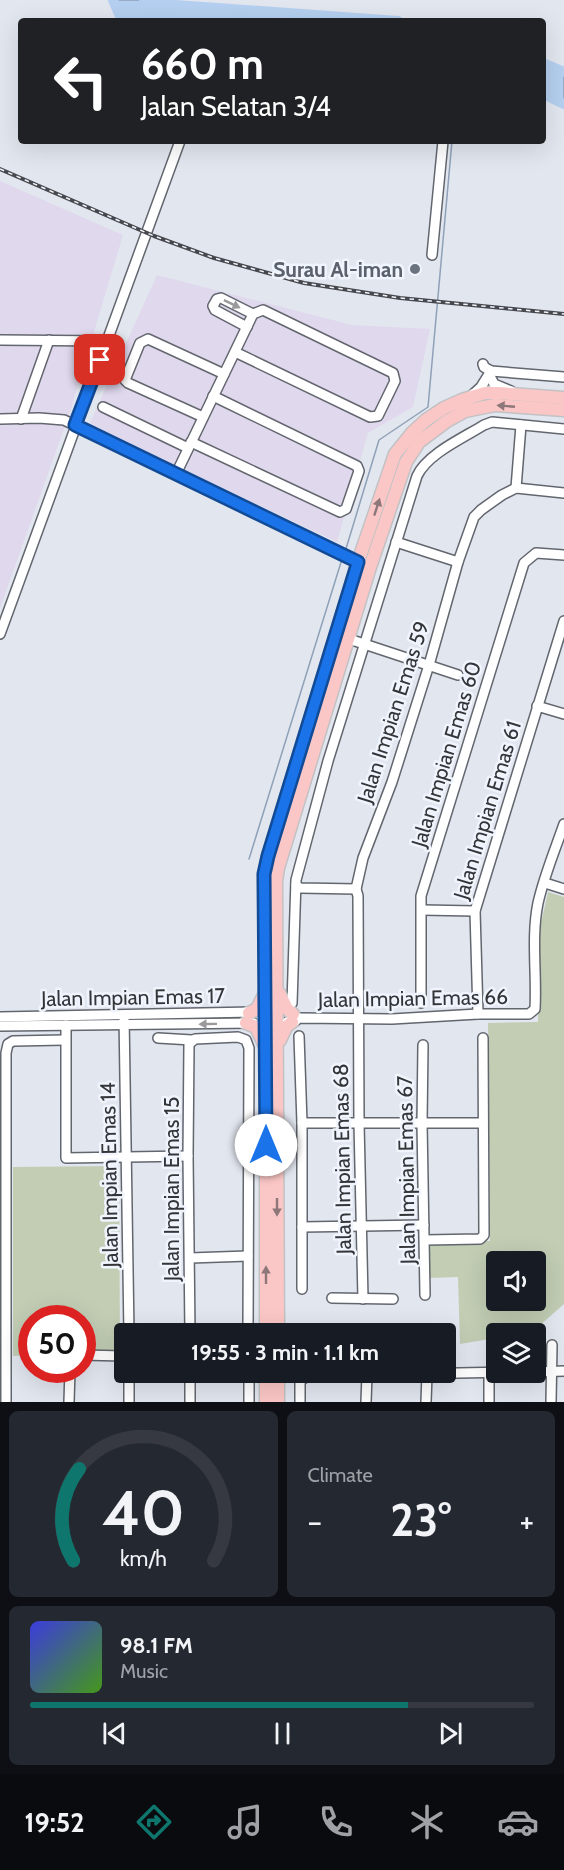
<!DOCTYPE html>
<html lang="en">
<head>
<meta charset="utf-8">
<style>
	:root { --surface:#171b24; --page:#242831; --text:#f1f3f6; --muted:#9ea1a6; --line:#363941; --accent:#0f766e }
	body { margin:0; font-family:Cabin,sans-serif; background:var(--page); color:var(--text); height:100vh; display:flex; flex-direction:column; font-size:22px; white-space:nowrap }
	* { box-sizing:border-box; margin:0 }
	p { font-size:20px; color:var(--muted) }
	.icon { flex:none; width:33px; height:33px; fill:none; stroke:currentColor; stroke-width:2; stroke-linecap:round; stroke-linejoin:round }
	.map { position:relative; height:1402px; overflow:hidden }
	.drawer { display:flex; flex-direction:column; gap:9px; padding:9px; background:#0d0f14; flex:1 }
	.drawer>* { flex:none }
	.top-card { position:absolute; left:18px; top:18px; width:528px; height:126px; border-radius:6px; box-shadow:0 6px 24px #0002; background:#202124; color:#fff; overflow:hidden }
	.controls { position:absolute; left:486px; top:1251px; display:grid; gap:12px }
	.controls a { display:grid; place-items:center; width:60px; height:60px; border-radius:6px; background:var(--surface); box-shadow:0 6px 24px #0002; font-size:30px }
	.speed { position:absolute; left:18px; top:1305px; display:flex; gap:12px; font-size:30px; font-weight:700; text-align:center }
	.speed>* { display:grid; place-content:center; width:78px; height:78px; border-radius:50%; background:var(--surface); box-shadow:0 6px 24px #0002; line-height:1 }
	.speed .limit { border:9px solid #d22; background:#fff; color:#111 }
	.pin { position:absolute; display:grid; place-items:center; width:51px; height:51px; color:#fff; margin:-26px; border-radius:12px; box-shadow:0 3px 9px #0006 }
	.me { position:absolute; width:66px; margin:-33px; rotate:0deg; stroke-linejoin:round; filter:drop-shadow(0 0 4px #0008) }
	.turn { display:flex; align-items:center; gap:21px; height:126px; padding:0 24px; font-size:27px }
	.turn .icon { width:78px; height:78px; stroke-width:2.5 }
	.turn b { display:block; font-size:42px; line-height:51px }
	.big { font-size:45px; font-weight:700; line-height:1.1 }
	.drawer .tile { flex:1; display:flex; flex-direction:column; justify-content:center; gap:9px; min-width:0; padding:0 21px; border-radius:9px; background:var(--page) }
	.drawer .dial { align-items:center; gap:0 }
	.dial svg { height:156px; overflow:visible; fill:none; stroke:var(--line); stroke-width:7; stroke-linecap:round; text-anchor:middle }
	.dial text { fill:var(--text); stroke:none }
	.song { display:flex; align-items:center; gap:18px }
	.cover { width:72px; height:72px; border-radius:9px; background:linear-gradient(135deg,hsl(240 70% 55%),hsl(100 70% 35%)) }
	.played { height:6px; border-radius:3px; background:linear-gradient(90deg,var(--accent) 75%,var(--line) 75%) }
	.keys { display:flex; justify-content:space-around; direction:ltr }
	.heat { display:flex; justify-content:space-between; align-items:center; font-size:33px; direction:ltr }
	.drawer .tiles { flex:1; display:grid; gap:9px; grid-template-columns:1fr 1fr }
	.tile:last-child { grid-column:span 2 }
	.trip { position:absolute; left:114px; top:1323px; width:342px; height:60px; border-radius:6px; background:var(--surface); box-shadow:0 6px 24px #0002; font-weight:700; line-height:60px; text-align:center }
	.tab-bar { display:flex; height:96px; justify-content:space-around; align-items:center; background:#090b0e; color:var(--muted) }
	.tab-bar .icon { width:42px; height:42px }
	.tab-bar .active { color:var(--accent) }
	.tab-bar b { font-size:27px; color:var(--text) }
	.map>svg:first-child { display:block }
	.industrial { fill:#e0d8ed }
	.green { fill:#c2cdb4; fill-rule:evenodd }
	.water { fill:#b4cfef; stroke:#8ea1b8; stroke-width:1.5 }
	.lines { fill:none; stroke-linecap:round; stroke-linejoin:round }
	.stream { stroke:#8ea1b8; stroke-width:1.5 }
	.river { stroke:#b4cfef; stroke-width:10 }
	.minor-casing { stroke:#62666e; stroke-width:12 }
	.major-casing { stroke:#c2c2c4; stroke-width:15 }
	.minor { stroke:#fff; stroke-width:9 }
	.major { stroke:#fbc7c6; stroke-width:12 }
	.rail-casing { stroke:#47484d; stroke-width:4 }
	.rail { stroke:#eff4fd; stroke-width:1.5; stroke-dasharray:4.5; stroke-linecap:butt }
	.oneway { fill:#9a9a9c }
	.oneway2 { fill:#8e7778 }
	.route-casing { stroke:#114b97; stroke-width:15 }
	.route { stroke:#1a73e8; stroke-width:10 }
	.worship-dot { fill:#6b7280; stroke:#eff4fd; stroke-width:2 }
	.labels { text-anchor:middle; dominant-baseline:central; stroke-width:5; stroke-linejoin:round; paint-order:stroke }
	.worship-label { font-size:21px; font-weight:bold; fill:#5b616d; stroke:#eff4fd; text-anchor:end }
	.street-label { font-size:21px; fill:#343539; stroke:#eff4fd }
</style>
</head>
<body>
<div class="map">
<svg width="564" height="1402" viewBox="0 0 564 1402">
	<rect width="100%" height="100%" fill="#e2e6ef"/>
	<!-- industrial -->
	<g class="industrial">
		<polygon points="0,181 123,235 69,415 0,608"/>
		<polygon points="157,275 352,325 430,329 413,407 368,433 337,542 89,425"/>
	</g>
	<!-- green -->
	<g class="green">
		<path d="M548,892L564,897V1304L531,1333L496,1334V1338L460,1344L458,1277L428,1278V1241H490L488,1023L538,1022L539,932ZM496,1262H536V1300H496Z"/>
		<polygon points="119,1166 120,1352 83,1353 82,1318 32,1318 31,1355 13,1356 13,1167"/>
	</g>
	<!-- water -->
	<g class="water">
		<polygon points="113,0 144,0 148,3 398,21 125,21 119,14"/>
		<polygon points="543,63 564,72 564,104 543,94"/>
	</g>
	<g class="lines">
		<!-- stream -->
		<g class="stream">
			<polyline points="345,552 379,440 428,407 452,141"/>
			<polyline points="249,859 342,559"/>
		</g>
		<!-- river -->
		<g class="river">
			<polyline points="113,0 119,14 125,21"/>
			<polyline points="144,0 148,3 398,21"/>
			<polyline points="543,63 564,72"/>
			<polyline points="543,94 564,104"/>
		</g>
		<!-- minor casing -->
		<g class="minor-casing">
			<g id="minor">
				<polyline points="432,255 443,141"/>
				<polyline points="247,327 215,310 213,306 217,299 221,298 253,314"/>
				<polyline points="0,340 107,341"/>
				<polyline points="483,364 484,367 491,371 564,377"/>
				<polyline points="491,371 490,376 494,384 511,391"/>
				<polyline points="470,397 481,387 491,371"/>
				<polyline points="103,407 188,448"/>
				<polyline points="203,417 128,383 125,380 140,343 148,339 224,374"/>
				<polyline points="0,419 39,418 64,420 362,564"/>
				<polyline points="21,419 49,340"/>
				<polyline points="191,442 340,512 346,509 359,471 357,466 213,396"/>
				<polyline points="176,474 253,314 263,310 393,373 395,381 378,416 370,417 235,352"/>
				<polyline points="516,488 521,425"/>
				<polyline points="396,542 458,562"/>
				<polyline points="0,634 180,141"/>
				<polyline points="349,639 458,675"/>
				<polyline points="537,706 564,714"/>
				<polyline points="545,883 564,889"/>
				<polyline points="296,885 300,888 356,889"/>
				<polyline points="422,910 475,911"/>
				<path d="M292,1003L296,880L328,761L417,476C427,454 463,438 484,425L492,422L564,429"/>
				<polyline points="421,1003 421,896 524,563 536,553 564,555"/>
				<polyline points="478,1014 475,911 564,621"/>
				<polyline points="124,1016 129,1334"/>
				<polyline points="0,1017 253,1012"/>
				<path d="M287,1022H294L299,1018L392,1019L478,1014H529L535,1009C537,975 531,937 538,903C544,876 555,850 564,824"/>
				<polyline points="66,1025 66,1158 188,1156"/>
				<polyline points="0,1026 253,1023"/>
				<polyline points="299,1036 302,1123 302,1289"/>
				<polyline points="158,1038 192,1040"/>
				<polyline points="423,1045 422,1123 425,1295"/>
				<polyline points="302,1123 483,1123"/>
				<polyline points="302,1227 424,1225"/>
				<polyline points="425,1240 480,1239 484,1235 483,1038"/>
				<polyline points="190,1258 248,1256"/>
				<polyline points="332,1298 393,1299"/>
				<polyline points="363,1299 359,1123 358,896 356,889 363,858 392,782 429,665 458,562 474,517 481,510 502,495 516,488 564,493"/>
				<polyline points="190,1334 188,1156 189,1044 195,1039 238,1037 246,1040 249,1048 248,1334"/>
				<polyline points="82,1355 124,1356"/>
				<polyline points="190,1372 190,1402"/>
				<polyline points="249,1372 249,1402"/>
				<polyline points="536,1372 564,1371"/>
				<polyline points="489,1373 489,1402"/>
				<polyline points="6,1402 6,1053 8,1044 13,1041 65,1040"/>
				<polyline points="69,1402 70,1370"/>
				<polyline points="129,1402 129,1372"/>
				<polyline points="300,1402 300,1381 307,1376 509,1372"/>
				<polyline points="366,1402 367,1375"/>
				<polyline points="426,1402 427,1374"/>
				<polyline points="551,1402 552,1345"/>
			</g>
		</g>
		<!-- major casing -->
		<g class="major-casing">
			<g id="major">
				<polyline points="279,993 287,1009 293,1014"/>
				<polyline points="249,1013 257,1009 265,993"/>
				<polyline points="246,1023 256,1027 264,1044"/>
				<polyline points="280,1040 286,1027 292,1022"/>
				<polyline points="266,1334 266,1012 264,875 268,856 358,562 395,454 412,433 426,420 444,408 462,400 485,393 499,393 564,398"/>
				<polyline points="278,1334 276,881 278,868 370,567 406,462 419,442 447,421 465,411 495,405 564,410"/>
				<polyline points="278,1372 278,1402"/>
				<polyline points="266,1402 266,1372"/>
			</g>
		</g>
		<!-- minor -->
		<use href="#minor" class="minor"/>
		<!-- major -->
		<use href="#major" class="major"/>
		<!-- rail casing -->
		<g class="rail-casing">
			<polyline id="rail" points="0,169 154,236 214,258 304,283 400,298 564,314"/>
		</g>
		<!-- rail -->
		<use href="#rail" class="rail"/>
	</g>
	<!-- one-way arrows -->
	<defs><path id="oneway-solid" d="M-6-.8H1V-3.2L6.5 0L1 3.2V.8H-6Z" transform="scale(1.5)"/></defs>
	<g class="oneway">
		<use href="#oneway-solid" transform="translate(232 304) rotate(26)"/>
		<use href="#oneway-solid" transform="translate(208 1024) rotate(179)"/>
	</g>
	<g class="oneway2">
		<use href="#oneway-solid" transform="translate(506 406) rotate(-175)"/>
		<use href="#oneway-solid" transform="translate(377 507) rotate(-72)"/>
		<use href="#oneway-solid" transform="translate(277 1207) rotate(90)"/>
		<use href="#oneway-solid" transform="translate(266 1275) rotate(-90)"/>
	</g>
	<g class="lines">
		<!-- route casing -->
		<g class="route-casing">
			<polyline id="route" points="100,360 75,425 358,562 268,856 264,874 266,1145"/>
		</g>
		<!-- route -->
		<use href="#route" class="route"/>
	</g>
	<!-- markers -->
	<circle class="worship-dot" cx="415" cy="269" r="6"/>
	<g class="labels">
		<!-- worship labels -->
		<g class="worship-label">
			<text x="403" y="269">Surau Al-iman</text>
		</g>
		<!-- street labels -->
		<g class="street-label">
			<text transform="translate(393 712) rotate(-72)">Jalan Impian Emas 59</text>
			<text transform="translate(446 754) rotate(-73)">Jalan Impian Emas 60</text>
			<text transform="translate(487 810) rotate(-73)">Jalan Impian Emas 61</text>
			<text transform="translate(133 997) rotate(-1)">Jalan Impian Emas 17</text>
			<text transform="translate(413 998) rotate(-1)">Jalan Impian Emas 66</text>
			<text transform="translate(342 1159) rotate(-91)">Jalan Impian Emas 68</text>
			<text transform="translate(406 1170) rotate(-91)">Jalan Impian Emas 67</text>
			<text transform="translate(109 1175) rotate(-91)">Jalan Impian Emas 14</text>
			<text transform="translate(171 1189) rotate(-90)">Jalan Impian Emas 15</text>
		</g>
	</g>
</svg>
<div class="controls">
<a><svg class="icon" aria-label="sound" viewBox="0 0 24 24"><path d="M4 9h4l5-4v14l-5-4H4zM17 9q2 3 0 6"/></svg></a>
<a><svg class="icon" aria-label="layers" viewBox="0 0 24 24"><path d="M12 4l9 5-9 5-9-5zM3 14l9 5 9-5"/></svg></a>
</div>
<div class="speed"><div class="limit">50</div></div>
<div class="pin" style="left:100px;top:360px;background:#d93025"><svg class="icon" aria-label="arrive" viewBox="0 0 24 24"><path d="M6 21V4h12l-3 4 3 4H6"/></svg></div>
<svg class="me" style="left:266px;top:1145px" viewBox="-20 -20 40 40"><circle r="19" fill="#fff"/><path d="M0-13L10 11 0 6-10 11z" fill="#1a73e8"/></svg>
<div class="trip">19:55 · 3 min · 1.1 km</div>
<div class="top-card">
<div class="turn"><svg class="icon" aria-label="left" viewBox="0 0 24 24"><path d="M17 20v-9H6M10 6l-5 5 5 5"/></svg><div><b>660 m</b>Jalan Selatan 3/4</div></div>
</div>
</div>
<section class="drawer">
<div class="tiles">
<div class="tile dial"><svg viewBox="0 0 100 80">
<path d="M14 69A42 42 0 1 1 86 69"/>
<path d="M14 69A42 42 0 0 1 17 22" stroke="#0f766e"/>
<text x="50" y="56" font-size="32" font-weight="700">40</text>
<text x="50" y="72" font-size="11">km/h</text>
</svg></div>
<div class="tile"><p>Climate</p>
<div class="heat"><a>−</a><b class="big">23°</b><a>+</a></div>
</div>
<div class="tile">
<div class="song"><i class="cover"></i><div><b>98.1 FM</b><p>Music</p></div></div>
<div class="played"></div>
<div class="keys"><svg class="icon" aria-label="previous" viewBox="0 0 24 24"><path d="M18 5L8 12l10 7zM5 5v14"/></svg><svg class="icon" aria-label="pause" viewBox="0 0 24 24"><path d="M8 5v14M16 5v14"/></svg><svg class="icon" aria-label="next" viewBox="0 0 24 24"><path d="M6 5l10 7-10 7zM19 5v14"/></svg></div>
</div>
</div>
</section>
<nav class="tab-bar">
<b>19:52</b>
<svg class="icon active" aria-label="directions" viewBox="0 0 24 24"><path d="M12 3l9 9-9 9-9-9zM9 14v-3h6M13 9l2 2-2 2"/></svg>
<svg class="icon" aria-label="music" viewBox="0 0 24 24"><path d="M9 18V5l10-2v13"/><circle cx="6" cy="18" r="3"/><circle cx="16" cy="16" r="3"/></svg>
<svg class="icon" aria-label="phone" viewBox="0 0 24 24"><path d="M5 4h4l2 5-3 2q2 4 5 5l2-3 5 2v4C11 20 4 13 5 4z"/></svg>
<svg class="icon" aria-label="climate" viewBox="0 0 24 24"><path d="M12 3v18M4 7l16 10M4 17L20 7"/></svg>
<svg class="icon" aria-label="car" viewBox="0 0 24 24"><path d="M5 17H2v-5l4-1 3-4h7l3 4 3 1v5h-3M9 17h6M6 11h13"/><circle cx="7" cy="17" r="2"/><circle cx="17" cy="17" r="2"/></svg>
</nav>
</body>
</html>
